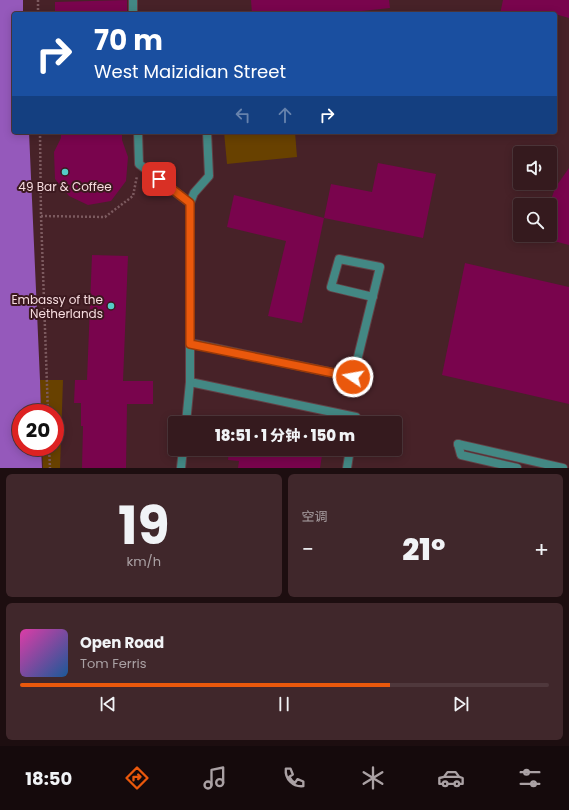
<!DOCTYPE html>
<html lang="zh">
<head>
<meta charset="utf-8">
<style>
	:root { --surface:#351a1e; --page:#40272b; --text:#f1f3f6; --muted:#aaa1a4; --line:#4f383c; --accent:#ea580c }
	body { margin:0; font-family:Poppins,"Noto Sans SC",sans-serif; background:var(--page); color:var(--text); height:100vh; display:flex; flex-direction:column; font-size:15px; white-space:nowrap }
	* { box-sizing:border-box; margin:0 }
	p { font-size:13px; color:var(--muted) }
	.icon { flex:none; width:22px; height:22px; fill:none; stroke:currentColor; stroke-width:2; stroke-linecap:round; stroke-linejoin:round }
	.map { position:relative; height:468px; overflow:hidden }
	.panel { display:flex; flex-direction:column; gap:6px; padding:6px; background:#1d0e10; flex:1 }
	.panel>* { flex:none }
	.top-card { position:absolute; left:12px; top:12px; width:545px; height:122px; border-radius:4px; box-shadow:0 2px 10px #0003,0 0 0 1px var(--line); background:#1a4fa0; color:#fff; overflow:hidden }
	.tools { position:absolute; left:513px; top:146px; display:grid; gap:8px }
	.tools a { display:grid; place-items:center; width:44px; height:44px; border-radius:4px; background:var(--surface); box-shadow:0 2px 10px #0003,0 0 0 1px var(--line); font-size:20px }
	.speed { position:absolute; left:12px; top:404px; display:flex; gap:8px; font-size:20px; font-weight:700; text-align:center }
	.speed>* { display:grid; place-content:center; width:52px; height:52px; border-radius:50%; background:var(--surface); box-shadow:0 2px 10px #0003,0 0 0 1px var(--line); line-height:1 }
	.speed .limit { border:6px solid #d22; background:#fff; color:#111 }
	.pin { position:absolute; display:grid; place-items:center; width:34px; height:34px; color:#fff; margin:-17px; border-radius:8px; box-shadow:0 2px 6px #0006 }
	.me { position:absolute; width:44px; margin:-22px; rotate:282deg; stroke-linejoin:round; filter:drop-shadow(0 0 3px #0008) }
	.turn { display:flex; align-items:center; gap:14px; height:84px; padding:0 16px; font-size:18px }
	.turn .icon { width:52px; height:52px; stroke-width:2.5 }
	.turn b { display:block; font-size:28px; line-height:34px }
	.lanes { display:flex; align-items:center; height:38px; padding:0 16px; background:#0003; justify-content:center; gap:20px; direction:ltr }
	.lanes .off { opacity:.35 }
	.big { font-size:30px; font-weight:800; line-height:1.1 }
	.panel .tile { flex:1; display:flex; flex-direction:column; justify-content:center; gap:6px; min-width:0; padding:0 14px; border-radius:6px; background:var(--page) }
	.panel .dial { align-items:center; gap:0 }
	.dial b { font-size:52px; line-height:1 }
	.song { display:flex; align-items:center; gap:12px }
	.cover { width:48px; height:48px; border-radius:6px; background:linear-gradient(135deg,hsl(320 70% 55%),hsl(210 70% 35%)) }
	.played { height:4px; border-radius:2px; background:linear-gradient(90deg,var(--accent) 70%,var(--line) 70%) }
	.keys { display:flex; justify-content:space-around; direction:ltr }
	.heat { display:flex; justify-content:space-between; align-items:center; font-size:22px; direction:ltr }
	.panel .tiles { flex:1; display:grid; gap:6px; grid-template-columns:1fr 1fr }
	.tile:last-child { grid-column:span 2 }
	.trip { position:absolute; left:168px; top:416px; width:234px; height:40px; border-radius:4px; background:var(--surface); box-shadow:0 2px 10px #0003,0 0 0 1px var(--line); font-weight:800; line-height:40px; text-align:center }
	.menu { display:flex; height:64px; justify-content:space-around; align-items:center; background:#150a0c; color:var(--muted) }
	.menu .icon { width:28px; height:28px }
	.menu .selected { color:var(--accent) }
	.menu b { font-size:18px; color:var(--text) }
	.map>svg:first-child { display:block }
	.green { fill:#684100 }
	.water { fill:#9559bb }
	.building { fill:#79044d }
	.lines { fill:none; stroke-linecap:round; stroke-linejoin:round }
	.lane-casing { stroke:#634045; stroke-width:10 }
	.street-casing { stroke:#634045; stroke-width:10 }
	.path { stroke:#7c5a5f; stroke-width:2.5; stroke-dasharray:2 2; stroke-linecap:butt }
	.lane { stroke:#438884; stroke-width:8 }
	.street { stroke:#438884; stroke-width:8 }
	.route-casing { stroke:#983908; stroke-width:10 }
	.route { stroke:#ea580c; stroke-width:7 }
	.poi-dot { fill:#54cdc8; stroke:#3c191f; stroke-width:1.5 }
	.labels { text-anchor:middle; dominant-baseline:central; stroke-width:4; stroke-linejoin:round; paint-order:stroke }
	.poi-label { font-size:12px; fill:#f6dcdf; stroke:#3c191f }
</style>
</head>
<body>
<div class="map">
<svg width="569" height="468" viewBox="0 0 569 468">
	<rect width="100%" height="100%" fill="#472228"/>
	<!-- green -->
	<g class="green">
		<polygon points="224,132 295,132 297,157 227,164"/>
		<polygon points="40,380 63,380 60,468 43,468 42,447 55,447 55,413 41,413"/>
	</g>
	<!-- water -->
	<polygon class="water" points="0,0 23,0 23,14 14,14 14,132 29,132 40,380 41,413 21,413 21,447 41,447 42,468 0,468"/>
	<!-- building -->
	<g class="building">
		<polygon points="127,0 127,14 55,14 55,2"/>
		<polygon points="251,0 389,0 390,8 353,12 353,14 252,14"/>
		<polygon points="503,0 569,0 569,18 555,14 500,14"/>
		<polygon points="61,132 122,132 122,140 128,157 126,181 111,201 88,205 69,196 55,179 54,152 61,138"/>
		<polygon points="378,163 436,174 423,238 324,218 331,184 372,192"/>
		<polygon points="569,168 569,245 550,240 550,203 555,188"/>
		<polygon points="234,195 324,218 302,323 268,316 286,241 227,227"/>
		<polygon points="92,255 128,256 123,381 153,381 153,404 127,404 126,468 82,468 83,426 81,426 81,403 74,403 75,380 87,380"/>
		<polygon points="465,263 569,287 569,404 442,375"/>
		<polygon points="229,449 323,449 320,468 238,468 239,461 228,460"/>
	</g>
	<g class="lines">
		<!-- lane casing -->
		<g class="lane-casing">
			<g id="lane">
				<polyline points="190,203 194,193 209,176 207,132"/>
				<polyline points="190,343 353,377 380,267 339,259 331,287 373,297"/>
				<polyline points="190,382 356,417 355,423"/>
				<polyline points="458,444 563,468"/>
				<polyline points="458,444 461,455 517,468"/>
				<polyline points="347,468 350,449"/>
			</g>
		</g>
		<!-- street casing -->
		<g class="street-casing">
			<g id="street">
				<polyline points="133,0 133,14"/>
				<polyline points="138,132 139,164 190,203 190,382 186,423"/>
				<polyline points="181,468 183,449"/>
			</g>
		</g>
		<!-- path -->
		<g class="path">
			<polyline points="38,0 38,14"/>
			<polyline points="40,132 41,216 48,413"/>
			<polyline points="41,216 105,217 133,196 137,176"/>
			<polyline points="49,447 50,468"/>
		</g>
		<!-- lane -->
		<use href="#lane" class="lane"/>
		<!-- street -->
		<use href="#street" class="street"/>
	</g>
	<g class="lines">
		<!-- route casing -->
		<g class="route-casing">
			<polyline id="route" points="159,179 190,203 190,344 353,377"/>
		</g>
		<!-- route -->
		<use href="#route" class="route"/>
	</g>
	<!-- markers -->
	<g class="poi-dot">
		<circle cx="65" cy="172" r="4"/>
		<circle cx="111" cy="306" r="4"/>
	</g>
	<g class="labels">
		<!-- poi labels -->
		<g class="poi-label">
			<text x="65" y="186">49 Bar &amp; Coffee</text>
			<text x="103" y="299" text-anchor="end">Embassy of the<tspan x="103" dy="14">Netherlands</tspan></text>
		</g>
	</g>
</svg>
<div class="tools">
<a><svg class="icon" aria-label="sound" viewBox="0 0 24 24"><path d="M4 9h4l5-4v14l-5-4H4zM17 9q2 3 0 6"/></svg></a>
<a><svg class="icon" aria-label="search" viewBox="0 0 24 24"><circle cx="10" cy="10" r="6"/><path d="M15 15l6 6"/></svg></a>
</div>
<div class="speed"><div class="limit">20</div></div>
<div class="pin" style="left:159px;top:179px;background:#d93025"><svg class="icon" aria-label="arrive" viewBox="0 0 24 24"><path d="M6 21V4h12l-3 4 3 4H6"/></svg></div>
<svg class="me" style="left:353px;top:377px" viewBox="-20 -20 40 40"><circle r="17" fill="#ea580c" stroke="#fff" stroke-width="3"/><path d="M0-11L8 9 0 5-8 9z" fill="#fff"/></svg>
<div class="trip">18:51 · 1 分钟 · 150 m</div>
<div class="top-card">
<div class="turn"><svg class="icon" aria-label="right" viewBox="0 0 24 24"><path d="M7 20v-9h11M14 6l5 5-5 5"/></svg><div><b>70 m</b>West Maizidian Street</div></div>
<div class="lanes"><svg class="icon off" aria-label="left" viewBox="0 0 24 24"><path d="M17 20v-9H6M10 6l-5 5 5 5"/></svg><svg class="icon off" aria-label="ahead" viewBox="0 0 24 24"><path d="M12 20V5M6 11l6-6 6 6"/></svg><svg class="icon" aria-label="right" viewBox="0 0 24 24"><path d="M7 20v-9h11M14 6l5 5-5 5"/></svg></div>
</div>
</div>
<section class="panel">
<div class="tiles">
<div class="tile dial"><b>19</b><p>km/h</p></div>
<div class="tile"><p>空调</p>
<div class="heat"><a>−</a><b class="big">21°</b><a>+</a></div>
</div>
<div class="tile">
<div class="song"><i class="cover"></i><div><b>Open Road</b><p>Tom Ferris</p></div></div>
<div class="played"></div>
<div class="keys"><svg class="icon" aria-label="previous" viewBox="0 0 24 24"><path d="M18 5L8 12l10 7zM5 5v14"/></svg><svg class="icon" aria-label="pause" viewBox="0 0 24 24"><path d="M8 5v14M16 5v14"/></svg><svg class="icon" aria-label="next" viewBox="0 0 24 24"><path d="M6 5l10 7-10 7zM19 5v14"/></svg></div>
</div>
</div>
</section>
<nav class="menu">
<b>18:50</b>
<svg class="icon selected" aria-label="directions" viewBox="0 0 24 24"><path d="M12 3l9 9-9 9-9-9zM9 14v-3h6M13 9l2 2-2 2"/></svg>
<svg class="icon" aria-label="music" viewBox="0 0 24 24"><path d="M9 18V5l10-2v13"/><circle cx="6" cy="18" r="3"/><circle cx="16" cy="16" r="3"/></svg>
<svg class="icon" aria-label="phone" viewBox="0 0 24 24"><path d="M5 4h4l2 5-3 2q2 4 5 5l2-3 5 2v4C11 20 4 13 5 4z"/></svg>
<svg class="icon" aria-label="climate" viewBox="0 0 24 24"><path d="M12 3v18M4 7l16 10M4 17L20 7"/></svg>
<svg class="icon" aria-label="car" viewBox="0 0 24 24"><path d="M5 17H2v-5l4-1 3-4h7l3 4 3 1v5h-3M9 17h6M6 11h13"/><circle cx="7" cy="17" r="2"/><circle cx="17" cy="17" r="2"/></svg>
<svg class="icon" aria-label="filters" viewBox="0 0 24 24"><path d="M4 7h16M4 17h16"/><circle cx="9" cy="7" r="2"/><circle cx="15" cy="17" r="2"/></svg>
</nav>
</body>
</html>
